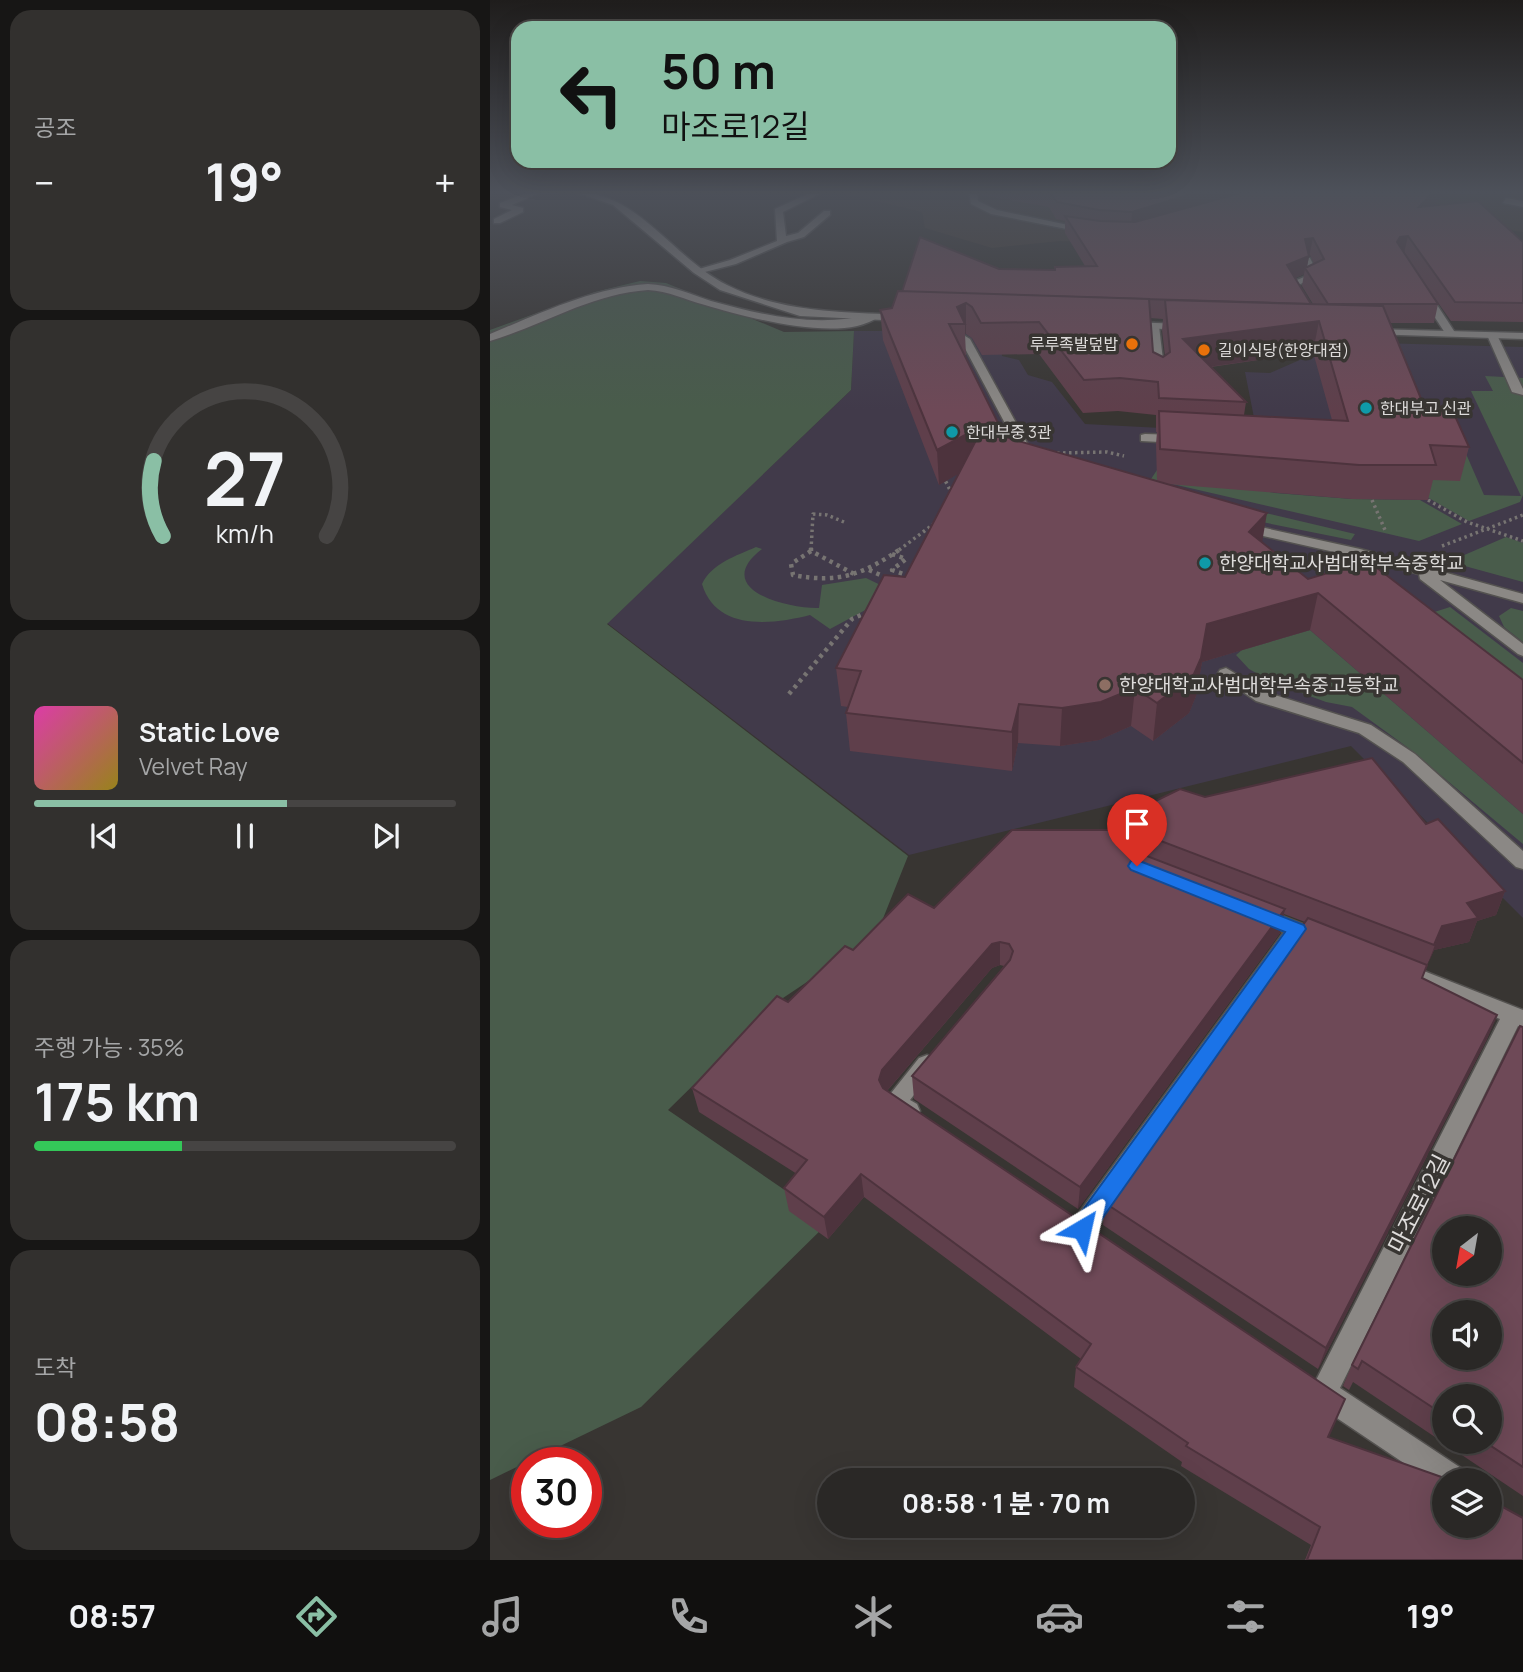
<!DOCTYPE html>
<html lang="ko">
<head>
<meta charset="utf-8">
<style>
	:root { --surface:#2a2826; --page:#32302e; --text:#f1f3f6; --muted:#a5a6a7; --line:#464443; --accent:#8abfa5 }
	body { margin:0; font-family:Manrope,"Noto Sans KR",sans-serif; background:var(--page); color:var(--text); height:100vh; display:flex; flex-direction:column; font-size:26px; white-space:nowrap }
	* { box-sizing:border-box; margin:0 }
	p { font-size:23px; color:var(--muted) }
	.icon { flex:none; width:38px; height:38px; fill:none; stroke:currentColor; stroke-width:2; stroke-linecap:round; stroke-linejoin:round }
	.map { position:relative; flex:1; overflow:hidden }
	.panel { display:flex; flex-direction:column; gap:10px; padding:10px; background:#171615; width:490px }
	.panel>* { flex:none }
	.top-card { position:absolute; left:21px; top:21px; width:665px; height:147px; border-radius:21px; box-shadow:0 7px 28px #0002,0 0 0 2px var(--line); background:#8abfa5; color:#111; overflow:hidden }
	.needle { width:46px; rotate:211deg }
	.fabs { position:absolute; left:942px; top:1216px; display:grid; gap:14px }
	.fabs a { display:grid; place-items:center; width:70px; height:70px; border-radius:50%; background:var(--surface); box-shadow:0 7px 28px #0002,0 0 0 2px var(--line); font-size:35px }
	.speed { position:absolute; left:21px; top:1447px; display:flex; gap:14px; font-size:35px; font-weight:700; text-align:center }
	.speed>* { display:grid; place-content:center; width:91px; height:91px; border-radius:50%; background:var(--surface); box-shadow:0 7px 28px #0002,0 0 0 2px var(--line); line-height:1 }
	.speed .limit { border:10px solid #d22; background:#fff; color:#111 }
	.pin { position:absolute; display:grid; place-items:center; width:60px; height:60px; color:#fff; margin:-72px -30px; border-radius:50% 50% 50% 0; rotate:-45deg; box-shadow:0 0 7px #0007 }
	.pin .icon { rotate:45deg }
	.me { position:absolute; width:77px; margin:-38px; rotate:36deg; stroke-linejoin:round; filter:drop-shadow(0 0 5px #0008) }
	.turn { display:flex; align-items:center; gap:24px; height:147px; padding:0 35px; font-size:32px }
	.turn .icon { width:91px; height:91px; stroke-width:2.5 }
	.turn b { display:block; font-size:49px; line-height:60px }
	.big { font-size:52px; font-weight:700; line-height:1.1 }
	.panel .tile { flex:1; display:flex; flex-direction:column; justify-content:center; gap:10px; min-width:0; padding:0 24px; border-radius:21px; background:var(--page) }
	.panel .dial { align-items:center; gap:0 }
	.dial svg { height:182px; overflow:visible; fill:none; stroke:var(--line); stroke-width:7; stroke-linecap:round; text-anchor:middle }
	.dial text { fill:var(--text); stroke:none }
	.song { display:flex; align-items:center; gap:21px }
	.cover { width:84px; height:84px; border-radius:10px; background:linear-gradient(135deg,hsl(320 70% 55%),hsl(50 70% 35%)) }
	.played { height:7px; border-radius:4px; background:linear-gradient(90deg,var(--accent) 60%,var(--line) 60%) }
	.keys { display:flex; justify-content:space-around; direction:ltr }
	.heat { display:flex; justify-content:space-between; align-items:center; font-size:38px; direction:ltr }
	.charge { height:10px; border-radius:5px; background:linear-gradient(90deg,#34c759 35%,var(--line) 0) }
	.trip { position:absolute; left:327px; top:1468px; width:378px; height:70px; border-radius:35px; background:var(--surface); box-shadow:0 7px 28px #0002,0 0 0 2px var(--line); font-weight:700; line-height:70px; text-align:center }
	.menu { display:flex; height:112px; justify-content:space-around; align-items:center; background:#11100f; color:var(--muted) }
	.menu .icon { width:49px; height:49px }
	.menu .active { color:var(--accent) }
	.menu b { font-size:32px; color:var(--text) }
	main { display:flex; flex:1; min-height:0 }
	.map>svg:first-child { display:block }
	.built { fill:#463e37 }
	.education { fill:#413a4a }
	.green { fill:#495c4b }
	.lines { fill:none; stroke-linecap:round; stroke-linejoin:round }
	.lane-casing { stroke:#545250; stroke-width:3 }
	.street-casing { stroke:#545250; stroke-width:3 }
	.secondary-casing { stroke:#545250; stroke-width:3 }
	.path-far1 { stroke:#777472; stroke-width:3.5; stroke-dasharray:2.5 3.5; stroke-linecap:butt }
	.path { stroke:#777472; stroke-width:4.5; stroke-dasharray:3.5 4.5; stroke-linecap:butt }
	.lane { fill:#8b8885; fill-rule:evenodd }
	.street { fill:#8b8885; fill-rule:evenodd }
	.secondary { fill:#8b8885; fill-rule:evenodd }
	.wall { fill:#5f3f4b; fill-rule:evenodd }
	.shaded-wall { fill:#4d333d }
	.building { fill:#6e4957; stroke:#4d333d; stroke-width:2; fill-rule:evenodd }
	.route { fill:#1a73e8; stroke:#114b97; stroke-width:2 }
	.food-dot { fill:#e8710a; stroke:#383532; stroke-width:2.5 }
	.culture-dot { fill:#0f9aa8; stroke:#383532; stroke-width:2.5 }
	.education-dot { fill:#8d6e63; stroke:#383532; stroke-width:2.5 }
	.labels { text-anchor:middle; dominant-baseline:central; stroke-width:7; stroke-linejoin:round; paint-order:stroke }
	.far-poi-label { font-size:16px; fill:#dedcdb; stroke:#383532; text-anchor:start }
	.poi-label { font-size:19px; fill:#dedcdb; stroke:#383532; text-anchor:start }
	.near-street-label { font-size:23px; fill:#dedcdb; stroke:#383532 }
</style>
</head>
<body>
<main>
<section class="panel">
<div class="tile"><p>공조</p>
<div class="heat"><a>−</a><b class="big">19°</b><a>+</a></div>
</div>
<div class="tile dial"><svg viewBox="0 0 100 80">
<path d="M14 69A42 42 0 1 1 86 69"/>
<path d="M14 69A42 42 0 0 1 10 36" stroke="#8abfa5"/>
<text x="50" y="56" font-size="32" font-weight="700">27</text>
<text x="50" y="72" font-size="11">km/h</text>
</svg></div>
<div class="tile">
<div class="song"><i class="cover"></i><div><b>Static Love</b><p>Velvet Ray</p></div></div>
<div class="played"></div>
<div class="keys"><svg class="icon" aria-label="previous" viewBox="0 0 24 24"><path d="M18 5L8 12l10 7zM5 5v14"/></svg><svg class="icon" aria-label="pause" viewBox="0 0 24 24"><path d="M8 5v14M16 5v14"/></svg><svg class="icon" aria-label="next" viewBox="0 0 24 24"><path d="M6 5l10 7-10 7zM19 5v14"/></svg></div>
</div>
<div class="tile"><p>주행 가능 · 35%</p><b class="big">175 km</b><div class="charge"></div></div>
<div class="tile"><p>도착</p><b class="big">08:58</b></div>
</section>
<div class="map">
<svg width="1033" height="1560" viewBox="0 0 1033 1560">
	<rect width="100%" height="100%" fill="#383532"/>
	<!-- built -->
	<polygon class="built" points="348,192 1033,192 1033,232 1010,229 651,244 570,241 502,248 435,228 432,212"/>
	<!-- education -->
	<polygon class="education" points="364,331 510,331 512,356 529,360 538,375 562,382 595,424 767,433 755,372 780,373 851,342 1033,347 1033,918 861,746 419,855 117,623 361,390"/>
	<!-- green -->
	<g class="green">
		<polygon points="150,281 176,283 294,332 364,331 361,390 117,624 418,856 386,936 290,1000 178,1110 340,1221 151,1407 0,1480 0,330 105,292"/>
		<polygon points="995,376 1033,378 1033,495 1030,502 979,521 937,497 930,480 970,440 994,495 1031,496 981,391 1003,391"/>
		<polygon points="667,470 785,493 862,499 930,500 972,524 929,541 661,479"/>
		<polygon points="656,485 865,534 861,540 692,506"/>
		<polygon points="1016,537 1033,543 1033,582 971,565 968,560 972,556"/>
		<path d="M266,547L272,549C220,589 297,609 329,608L332,585L376,578L407,593L340,629L320,615C281,625 226,631 212,584C222,563 246,556 266,547Z"/>
		<polygon points="960,607 1033,663 1033,728 904,625"/>
		<polygon points="1021,608 1033,611 1033,642 1014,627 1009,616"/>
		<polygon points="820,630 1033,814 1033,844 917,747 862,707 836,702 782,682 759,669 746,655 752,650"/>
	</g>
	<g class="lines">
		<!-- lane casing -->
		<g class="lane-casing">
			<g id="lane">
				<polygon points="479,192 487,192 488,201 507,210 602,230 597,233 501,214 481,204"/>
				<polygon points="1016,198 1033,201 1033,207 1013,203"/>
				<polygon points="998,333 1007,335 1033,389 1033,395 1022,392 997,335"/>
				<polygon points="475,336 480,339 547,461 545,464 541,465 535,461 470,339"/>
				<polygon points="655,434 688,435 694,439 688,443 651,441 651,435"/>
				<polygon points="752,523 870,549 1033,594 1033,603 950,580 1033,644 1033,656 1028,654 930,579 929,574 862,556 747,530 745,527"/>
				<polygon points="736,668 778,693 881,725 925,754 1033,851 1033,869 1026,867 913,762 869,733 766,701 730,676 728,673 730,670"/>
			</g>
		</g>
		<!-- street casing -->
		<g class="street-casing">
			<g id="street">
				<polygon points="40,192 51,192 22,205 33,208 33,212 10,223 4,223 4,219 22,210 10,207 10,203"/>
				<polygon points="322,192 333,192 293,212 296,236 308,233 334,211 340,211 340,215 314,237 297,242 246,264 207,274 202,271 240,260 287,241 285,209"/>
				<polygon points="814,258 820,258 829,276 808,285 817,300 812,303 808,302 797,284 819,275"/>
				<path d="M158,284C180,285 200,294 221,301C275,316 328,328 383,314L388,317C352,344 256,317 215,305C196,300 178,291 158,290C100,294 54,325 0,341V334C51,313 102,288 158,284Z"/>
				<polygon points="930,291 938,291 966,334 965,336 957,336 929,293"/>
				<polygon points="664,323 669,326 675,377 669,380 663,377 659,326"/>
				<polygon points="769,907 838,934 841,939 838,944 831,947 811,939 601,1237 592,1240 583,1237 580,1229 583,1221 794,932 762,919 759,914 762,909"/>
				<polygon points="916,964 1033,1010 1033,1028 1028,1026 850,1388 974,1470 978,1480 954,1480 954,1490 823,1402 820,1392 1010,1019 909,978 906,972 909,966"/>
				<polygon points="437,1055 445,1058 448,1064 420,1100 427,1104 430,1111 427,1118 419,1121 397,1109 394,1102 429,1058"/>
			</g>
		</g>
		<!-- secondary casing -->
		<g class="secondary-casing">
			<g id="secondary">
				<path d="M86,192C148,192 184,259 237,285C292,313 354,312 414,315L419,318L414,321L310,316L230,290L204,273L123,205Z"/>
				<polygon points="638,322 694,324 699,327 694,330 634,327 634,323"/>
				<polygon points="883,329 1033,333 1033,339 879,334 878,332"/>
			</g>
		</g>
		<!-- path-far1 -->
		<g class="path-far1">
			<polyline points="567,453 617,452 634,456"/>
			<polyline points="453,476 463,496"/>
			<polyline points="882,500 895,530"/>
			<polyline points="938,500 977,522 1033,541"/>
			<polyline points="952,546 1033,515"/>
			<polyline points="321,550 323,514 337,515 354,522"/>
			<polyline points="409,550 445,523"/>
		</g>
		<!-- path -->
		<g class="path">
			<polyline points="321,548 321,551 366,575"/>
			<path d="M321,551L301,564L303,575C349,584 374,574 412,548"/>
			<polyline points="402,554 416,559 402,570 419,576"/>
			<polyline points="379,570 397,578"/>
			<polyline points="299,694 362,619 380,611"/>
		</g>
		<!-- lane -->
		<use href="#lane" class="lane"/>
		<!-- street -->
		<use href="#street" class="street"/>
		<!-- secondary -->
		<use href="#secondary" class="secondary"/>
	</g>
	<!-- wall -->
	<g class="wall">
		<path d="M488,192H956L943,205L1033,242V322L961,321L932,280L948,304L944,323H900L934,406L979,447L970,481L943,480L938,500L862,499L677,484L772,542L818,579L1033,680V814L820,630L712,662L706,696L699,713L663,741L641,726L609,740L570,746L528,743L522,771L360,751L356,713L358,707L351,706L346,668L415,577L469,473L449,485L393,340L390,310L402,308L412,292L509,269L565,270V267L595,266L575,233V221L566,219L559,207L490,195ZM820,255L824,264L817,267L819,256ZM814,274L812,286L823,304H821L805,278ZM660,318L673,319L672,330L675,356L673,357L663,352ZM475,334H476L482,338L492,355L549,354L593,413L628,411L666,415V432H667L666,444L667,481L515,437L474,355H476ZM823,352L842,420L754,415L756,402L721,367Z"/>
		<polygon points="715,797 936,824 1015,891 1006,915 987,921 979,942 944,950 935,969 932,978 1007,1015 997,1039 828,1369 613,1225 615,1203 815,922 794,914 790,933 588,1209 424,1099 422,1076 514,966 510,965 502,968 397,1091 838,1437 1011,1506 1033,1560 815,1560 821,1545 691,1466 692,1462 584,1387 586,1367 591,1359 374,1197 338,1239 299,1211 294,1188 307,1174 209,1112 202,1088 298,1002 363,950 444,908 629,830"/>
		<path d="M1033,1027V1496L863,1382L859,1390L853,1386L862,1365ZM954,1396L999,1442H954Z"/>
	</g>
	<!-- shaded-wall -->
	<g class="shaded-wall">
		<polygon points="708,192 785,192 641,229 642,212"/>
		<polygon points="943,192 956,192 925,224 929,207"/>
		<polygon points="918,236 914,253 907,242 910,237"/>
		<polygon points="823,238 816,271 815,268 814,274 794,283 797,265 815,239"/>
		<polygon points="476,303 476,334 475,334 475,324 467,307"/>
		<polygon points="829,321 823,352 690,371 693,339"/>
		<polygon points="494,425 494,459 449,485 447,450"/>
		<polygon points="777,513 771,549 759,532"/>
		<polygon points="828,593 820,630 712,662 706,696 699,713 663,741 667,703 717,624"/>
		<polygon points="645,688 641,726 609,740 570,746 572,708"/>
		<polygon points="529,704 528,743 522,771 522,732"/>
		<polygon points="650,833 648,857 639,858 638,841 641,835"/>
		<polygon points="1015,891 1006,915 987,921 979,942 944,950 936,969 952,926 977,903"/>
		<polygon points="795,909 790,933 588,1209 590,1187"/>
		<polygon points="510,942 510,965 502,968 395,1093 389,1080 392,1070 502,944"/>
		<polygon points="1007,1015 997,1039 828,1369 836,1348"/>
		<polygon points="371,1174 374,1197 338,1239 334,1217"/>
	</g>
	<!-- building -->
	<g class="building">
		<polygon points="560,192 708,192 642,212 609,210 567,202"/>
		<polygon points="754,192 943,192 929,207 988,201 1033,242 1033,303 965,302 918,236 910,237 907,242 948,304 838,304 815,268 834,259 823,238 815,239 819,256 797,265 821,304 412,292 430,237 509,269 565,270 565,267 607,266 575,216 610,221 645,222"/>
		<polygon points="408,291 659,299 663,352 673,357 680,352 675,300 893,306 934,406 961,407 979,447 940,445 946,465 869,465 670,449 669,411 858,421 829,321 693,339 756,402 669,398 668,382 630,378 594,380 549,322 491,323 482,307 476,303 467,307 475,324 459,324 515,437 777,513 759,532 818,579 878,561 1033,680 1033,763 828,593 717,624 711,658 704,674 667,703 645,688 611,702 572,708 529,704 522,732 356,713 371,671 346,668 394,575 415,577 494,425 447,450 390,310 402,308"/>
		<polygon points="882,758 936,824 948,819 1015,891 977,903 988,918 952,926 944,945 650,833 641,835 638,841 641,850 795,909 590,1187 422,1076 520,960 523,951 519,944 510,942 502,944 392,1070 389,1080 393,1088 855,1399 838,1437 960,1480 954,1480 954,1526 999,1526 999,1494 1010,1498 1011,1506 1033,1518 1033,1560 817,1560 830,1527 696,1446 698,1443 586,1367 601,1344 371,1174 334,1217 294,1188 317,1160 202,1088 287,996 298,1002 355,946 363,950 418,894 444,908 522,830 629,830 643,812 690,789 715,797"/>
		<polygon points="818,918 937,965 932,978 1007,1015 836,1348 615,1203"/>
		<path d="M1030,1026L1033,1027V1467L995,1442H999V1396H954V1415L872,1361L868,1369L862,1365ZM954,1228H999V1274H954ZM954,1312H999V1358H954Z"/>
	</g>
	<!-- sky -->
	<linearGradient id="sky" x2="0" y2="1"><stop stop-color="#1f1d1c"/><stop offset="0.47" stop-color="#4d515a"/><stop offset="1" stop-color="#4d515a" stop-opacity="0"/></linearGradient>
	<rect width="1033" height="410" fill="url(#sky)"/>
	<!-- route -->
	<polygon class="route" points="647,860 814,925 816,929 600,1236 592,1239 584,1236 581,1229 584,1222 795,932 641,870 638,866 641,861"/>
	<!-- markers -->
	<g class="food-dot">
		<circle cx="642" cy="344" r="7"/>
		<circle cx="714" cy="350" r="7"/>
	</g>
	<g class="culture-dot">
		<circle cx="876" cy="408" r="7"/>
		<circle cx="462" cy="432" r="7"/>
		<circle cx="715" cy="563" r="7"/>
	</g>
	<circle class="education-dot" cx="615" cy="685" r="7"/>
	<g class="labels">
		<!-- far-poi labels -->
		<g class="far-poi-label">
			<text x="628" y="344" text-anchor="end">루루족발덮밥</text>
			<text x="728" y="350">길이식당(한양대점)</text>
			<text x="890" y="408">한대부고 신관</text>
			<text x="476" y="432">한대부중 3관</text>
		</g>
		<!-- poi labels -->
		<g class="poi-label">
			<text x="729" y="563">한양대학교사범대학부속중학교</text>
			<text x="629" y="685">한양대학교사범대학부속중고등학교</text>
		</g>
		<!-- near-street labels -->
		<g class="near-street-label">
			<text transform="translate(928 1203) rotate(-63)">마조로12길</text>
		</g>
	</g>
</svg>
<div class="fabs">
<a><svg class="needle" viewBox="-14 -14 28 28"><path d="M0-13l5 13h-10z" fill="#e53935"/><path d="M0 13l5-13h-10z" fill="#a5a6a7"/></svg></a>
<a><svg class="icon" aria-label="sound" viewBox="0 0 24 24"><path d="M4 9h4l5-4v14l-5-4H4zM17 9q2 3 0 6"/></svg></a>
<a><svg class="icon" aria-label="search" viewBox="0 0 24 24"><circle cx="10" cy="10" r="6"/><path d="M15 15l6 6"/></svg></a>
<a><svg class="icon" aria-label="layers" viewBox="0 0 24 24"><path d="M12 4l9 5-9 5-9-5zM3 14l9 5 9-5"/></svg></a>
</div>
<div class="speed"><div class="limit">30</div></div>
<div class="pin" style="left:647px;top:866px;background:#d93025"><svg class="icon" aria-label="arrive" viewBox="0 0 24 24"><path d="M6 21V4h12l-3 4 3 4H6"/></svg></div>
<svg class="me" style="left:592px;top:1229px" viewBox="-20 -20 40 40"><path d="M0-17L14 15 0 8-14 15z" fill="#1a73e8" stroke="#fff" stroke-width="4"/></svg>
<div class="trip">08:58 · 1 분 · 70 m</div>
<div class="top-card">
<div class="turn"><svg class="icon" aria-label="left" viewBox="0 0 24 24"><path d="M17 20v-9H6M10 6l-5 5 5 5"/></svg><div><b>50 m</b>마조로12길</div></div>
</div>
</div>
</main>
<nav class="menu">
<b>08:57</b>
<svg class="icon active" aria-label="directions" viewBox="0 0 24 24"><path d="M12 3l9 9-9 9-9-9zM9 14v-3h6M13 9l2 2-2 2"/></svg>
<svg class="icon" aria-label="music" viewBox="0 0 24 24"><path d="M9 18V5l10-2v13"/><circle cx="6" cy="18" r="3"/><circle cx="16" cy="16" r="3"/></svg>
<svg class="icon" aria-label="phone" viewBox="0 0 24 24"><path d="M5 4h4l2 5-3 2q2 4 5 5l2-3 5 2v4C11 20 4 13 5 4z"/></svg>
<svg class="icon" aria-label="climate" viewBox="0 0 24 24"><path d="M12 3v18M4 7l16 10M4 17L20 7"/></svg>
<svg class="icon" aria-label="car" viewBox="0 0 24 24"><path d="M5 17H2v-5l4-1 3-4h7l3 4 3 1v5h-3M9 17h6M6 11h13"/><circle cx="7" cy="17" r="2"/><circle cx="17" cy="17" r="2"/></svg>
<svg class="icon" aria-label="filters" viewBox="0 0 24 24"><path d="M4 7h16M4 17h16"/><circle cx="9" cy="7" r="2"/><circle cx="15" cy="17" r="2"/></svg>
<b>19°</b>
</nav>
</body>
</html>
